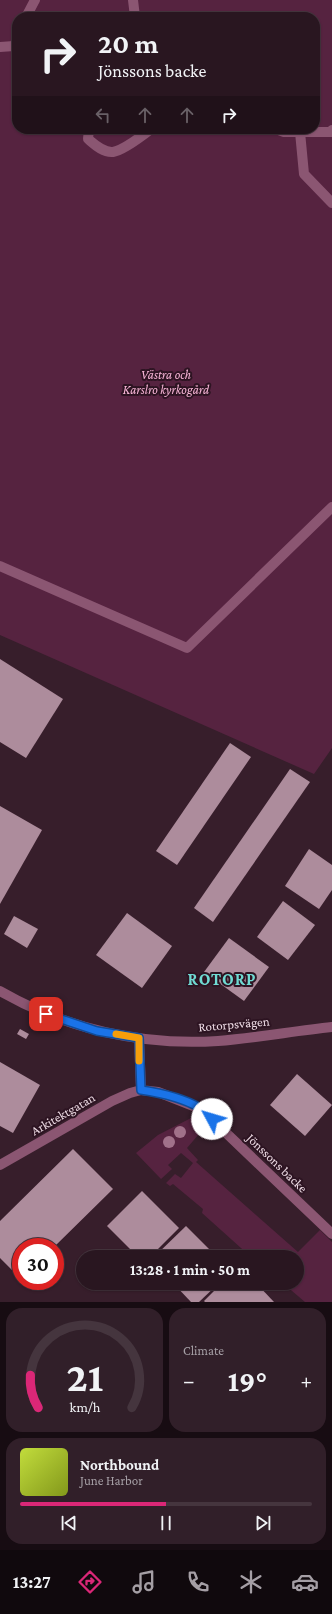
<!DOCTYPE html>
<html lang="en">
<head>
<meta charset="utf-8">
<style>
	:root { --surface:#291620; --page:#311f29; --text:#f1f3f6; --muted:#a59fa5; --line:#45353e; --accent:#db2777 }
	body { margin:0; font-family:"Crimson Pro",serif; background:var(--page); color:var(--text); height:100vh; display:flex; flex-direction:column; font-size:15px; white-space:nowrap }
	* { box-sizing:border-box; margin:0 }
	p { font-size:13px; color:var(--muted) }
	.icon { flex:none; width:22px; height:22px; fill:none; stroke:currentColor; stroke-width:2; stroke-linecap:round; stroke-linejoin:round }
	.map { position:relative; height:1302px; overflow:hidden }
	.panel { display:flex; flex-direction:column; gap:6px; padding:6px; background:#170c12; flex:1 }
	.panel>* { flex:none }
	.top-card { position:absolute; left:12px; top:12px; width:308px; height:122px; border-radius:16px; box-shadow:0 1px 3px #0004,0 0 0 1px var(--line); background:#291620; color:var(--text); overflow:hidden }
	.speed { position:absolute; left:12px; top:1238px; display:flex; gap:8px; font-size:20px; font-weight:700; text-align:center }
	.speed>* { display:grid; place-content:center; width:52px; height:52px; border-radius:50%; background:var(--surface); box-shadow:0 1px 3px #0004,0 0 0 1px var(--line); line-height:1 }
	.speed .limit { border:6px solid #d22; background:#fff; color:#111 }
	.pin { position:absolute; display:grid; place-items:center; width:34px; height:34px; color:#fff; margin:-17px; border-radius:8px; box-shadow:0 2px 6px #0006 }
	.me { position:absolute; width:44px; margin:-22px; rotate:309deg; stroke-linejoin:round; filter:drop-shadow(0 0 3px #0008) }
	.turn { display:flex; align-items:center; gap:14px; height:84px; padding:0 20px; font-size:18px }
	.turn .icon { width:52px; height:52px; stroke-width:2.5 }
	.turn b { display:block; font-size:28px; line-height:34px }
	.lanes { display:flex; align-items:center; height:38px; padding:0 20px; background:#0003; justify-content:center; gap:20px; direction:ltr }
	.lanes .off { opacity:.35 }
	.big { font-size:30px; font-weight:700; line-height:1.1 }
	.panel .widget { flex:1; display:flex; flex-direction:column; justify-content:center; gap:6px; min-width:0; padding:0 14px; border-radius:16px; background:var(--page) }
	.panel .dial { align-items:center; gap:0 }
	.dial svg { height:104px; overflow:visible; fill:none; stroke:var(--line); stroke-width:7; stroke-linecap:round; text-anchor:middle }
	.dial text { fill:var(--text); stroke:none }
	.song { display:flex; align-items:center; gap:12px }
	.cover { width:48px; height:48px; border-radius:6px; background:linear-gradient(135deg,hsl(70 70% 55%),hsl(70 70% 35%)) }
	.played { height:4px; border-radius:2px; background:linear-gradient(90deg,var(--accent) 50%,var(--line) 50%) }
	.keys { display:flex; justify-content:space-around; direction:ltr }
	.heat { display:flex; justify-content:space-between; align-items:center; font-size:22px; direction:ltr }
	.panel .tiles { flex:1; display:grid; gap:6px; grid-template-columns:1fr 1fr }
	.widget:last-child { grid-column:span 2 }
	.trip { position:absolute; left:76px; top:1250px; width:228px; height:40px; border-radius:20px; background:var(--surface); box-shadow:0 1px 3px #0004,0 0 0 1px var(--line); font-weight:700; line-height:40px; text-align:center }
	.tab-bar { display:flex; height:64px; justify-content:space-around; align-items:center; background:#10090d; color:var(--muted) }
	.tab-bar .icon { width:28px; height:28px }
	.tab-bar .on { color:var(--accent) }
	.tab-bar b { font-size:18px; color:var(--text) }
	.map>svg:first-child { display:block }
	.green { fill:#562340; fill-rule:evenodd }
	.building { fill:#ad8c9c }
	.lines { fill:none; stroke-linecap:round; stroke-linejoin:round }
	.lane { stroke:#8b5672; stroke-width:10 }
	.street { stroke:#8b5672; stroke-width:10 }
	.tree { fill:#a1718a }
	.route-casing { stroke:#114b97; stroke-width:10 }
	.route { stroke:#1a73e8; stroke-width:7 }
	.slow { stroke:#f59e0b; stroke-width:7 }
	.labels { text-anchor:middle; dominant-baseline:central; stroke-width:4; stroke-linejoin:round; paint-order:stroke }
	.park-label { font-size:13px; font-style:italic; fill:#f8b5d7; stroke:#2d1422 }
	.street-label { font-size:13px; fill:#eedce5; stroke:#2d1422 }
	.district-label { font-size:17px; font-weight:bold; letter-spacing:1px; fill:#70dbd3; stroke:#2d1422 }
</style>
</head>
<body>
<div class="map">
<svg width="332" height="1302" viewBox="0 0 332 1302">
	<rect width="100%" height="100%" fill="#371e2b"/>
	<!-- green -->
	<g class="green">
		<path d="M0,0H332V748L314,774L0,635ZM17,17H315V129H17Z"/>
		<polygon points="193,1117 199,1119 203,1124 199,1134 187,1148 198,1160 196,1162 298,1252 320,1230 332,1242 332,1302 305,1302 285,1285 279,1283 297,1283 297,1257 251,1257 202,1213 203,1209 173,1184 170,1186 166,1183 175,1174 181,1178 193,1163 181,1153 168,1165 172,1169 161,1179 136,1153 158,1135"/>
	</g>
	<!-- building -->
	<g class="building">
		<polygon points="0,659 63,699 26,758 0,742"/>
		<polygon points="230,743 251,757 177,865 156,851"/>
		<polygon points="290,769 310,782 213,922 194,908"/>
		<polygon points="0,806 42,830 0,904"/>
		<polygon points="309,849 332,865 332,890 319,909 285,886"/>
		<polygon points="283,901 315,925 288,960 257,937"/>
		<polygon points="127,913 172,946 142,988 96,955"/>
		<polygon points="14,916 38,929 27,948 4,934"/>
		<polygon points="229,938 269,967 244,1001 204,972"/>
		<polygon points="20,1029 29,1034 26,1039 17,1034"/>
		<polygon points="0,1062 40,1085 13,1133 0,1126"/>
		<polygon points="297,1074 332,1105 305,1136 270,1105"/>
		<polygon points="73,1149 113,1189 54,1247 21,1247 21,1279 0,1258 0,1221"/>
		<polygon points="142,1191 179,1228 150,1257 138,1257 107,1226"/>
		<polygon points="186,1226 217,1257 154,1257"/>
		<polygon points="173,1283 219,1283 199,1302 191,1302"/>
		<polygon points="222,1283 256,1283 274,1302 205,1302 204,1301"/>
	</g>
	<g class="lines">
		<!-- lane -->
		<g class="lane">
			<polyline points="133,0 135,17"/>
			<polyline points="26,17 35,0"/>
			<polyline points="0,47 14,46 17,39"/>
			<path d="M89,129L88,139C94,144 103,153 113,152C124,150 142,136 151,129"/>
			<polyline points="276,129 284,132 331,132 332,130"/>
			<polyline points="300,132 304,174 332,203"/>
			<polyline points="0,566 187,648 332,507"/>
		</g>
		<!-- street -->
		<g class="street">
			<path d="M0,991C66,1029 142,1046 218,1041C256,1038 294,1031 332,1027"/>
			<polyline points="139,1038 141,1090 158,1092 201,1109 332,1234"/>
			<polyline points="0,1165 112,1101 130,1093 141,1090"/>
		</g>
	</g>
	<!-- trees -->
	<g class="tree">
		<circle cx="180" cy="1132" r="6"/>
		<circle cx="169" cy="1142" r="6"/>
	</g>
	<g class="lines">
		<!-- route casing -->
		<g class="route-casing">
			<path id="route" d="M46,1014L97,1031L139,1038L141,1090C161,1093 183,1098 200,1108C204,1111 208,1116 212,1119"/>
		</g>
		<!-- route -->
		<use href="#route" class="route"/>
		<!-- slow -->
		<polyline class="slow" points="116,1034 139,1038 139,1061"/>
	</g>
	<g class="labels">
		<!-- park labels -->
		<g class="park-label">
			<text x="166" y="374">Västra och<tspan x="166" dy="15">Karslro kyrkogård</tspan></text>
		</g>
		<!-- street labels -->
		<g class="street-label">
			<text transform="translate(234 1024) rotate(-5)">Rotorpsvägen</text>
			<text transform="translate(63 1114) rotate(-30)">Arkitektgatan</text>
			<text transform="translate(277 1163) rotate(44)">Jönssons backe</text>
		</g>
		<!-- district labels -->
		<g class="district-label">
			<text x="222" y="979">ROTORP</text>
		</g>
	</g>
</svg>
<div class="speed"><div class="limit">30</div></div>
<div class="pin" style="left:46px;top:1014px;background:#d93025"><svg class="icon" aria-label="arrive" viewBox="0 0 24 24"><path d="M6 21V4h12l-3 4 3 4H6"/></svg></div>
<svg class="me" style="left:212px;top:1119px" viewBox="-20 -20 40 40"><circle r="19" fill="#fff"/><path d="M0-13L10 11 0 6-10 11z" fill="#1a73e8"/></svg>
<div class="trip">13:28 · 1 min · 50 m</div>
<div class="top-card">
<div class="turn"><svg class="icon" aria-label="right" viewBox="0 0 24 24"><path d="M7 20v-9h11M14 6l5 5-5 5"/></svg><div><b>20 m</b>Jönssons backe</div></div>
<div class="lanes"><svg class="icon off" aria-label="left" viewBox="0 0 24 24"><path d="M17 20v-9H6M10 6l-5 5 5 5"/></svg><svg class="icon off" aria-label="ahead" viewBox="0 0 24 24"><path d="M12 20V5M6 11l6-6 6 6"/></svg><svg class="icon off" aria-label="ahead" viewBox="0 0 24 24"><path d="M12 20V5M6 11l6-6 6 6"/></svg><svg class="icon" aria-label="right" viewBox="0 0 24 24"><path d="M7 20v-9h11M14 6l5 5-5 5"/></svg></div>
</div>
</div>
<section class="panel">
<div class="tiles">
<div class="widget dial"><svg viewBox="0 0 100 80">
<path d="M14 69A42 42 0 1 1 86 69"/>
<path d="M14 69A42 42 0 0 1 8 44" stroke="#db2777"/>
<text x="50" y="56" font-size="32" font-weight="700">21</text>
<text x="50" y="72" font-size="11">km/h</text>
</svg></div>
<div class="widget"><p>Climate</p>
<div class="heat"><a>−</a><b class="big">19°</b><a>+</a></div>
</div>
<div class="widget">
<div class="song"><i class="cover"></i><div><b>Northbound</b><p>June Harbor</p></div></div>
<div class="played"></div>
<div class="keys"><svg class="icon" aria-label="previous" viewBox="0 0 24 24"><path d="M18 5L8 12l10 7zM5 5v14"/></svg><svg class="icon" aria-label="pause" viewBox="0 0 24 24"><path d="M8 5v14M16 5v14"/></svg><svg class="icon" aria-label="next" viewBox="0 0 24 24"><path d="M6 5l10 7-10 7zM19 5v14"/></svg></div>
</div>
</div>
</section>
<nav class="tab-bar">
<b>13:27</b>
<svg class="icon on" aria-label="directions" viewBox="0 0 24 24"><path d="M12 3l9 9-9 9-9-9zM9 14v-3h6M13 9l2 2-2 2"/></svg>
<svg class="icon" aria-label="music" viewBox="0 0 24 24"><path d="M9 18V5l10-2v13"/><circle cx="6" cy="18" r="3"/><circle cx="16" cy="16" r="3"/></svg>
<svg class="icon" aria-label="phone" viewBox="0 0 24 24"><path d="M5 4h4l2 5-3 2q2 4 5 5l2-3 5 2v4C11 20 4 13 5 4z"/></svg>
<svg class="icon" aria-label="climate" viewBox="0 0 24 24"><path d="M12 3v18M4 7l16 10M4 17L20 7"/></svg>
<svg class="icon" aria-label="car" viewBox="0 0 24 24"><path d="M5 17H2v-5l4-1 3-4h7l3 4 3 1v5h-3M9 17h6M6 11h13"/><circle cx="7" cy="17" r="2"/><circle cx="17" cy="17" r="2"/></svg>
</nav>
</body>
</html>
